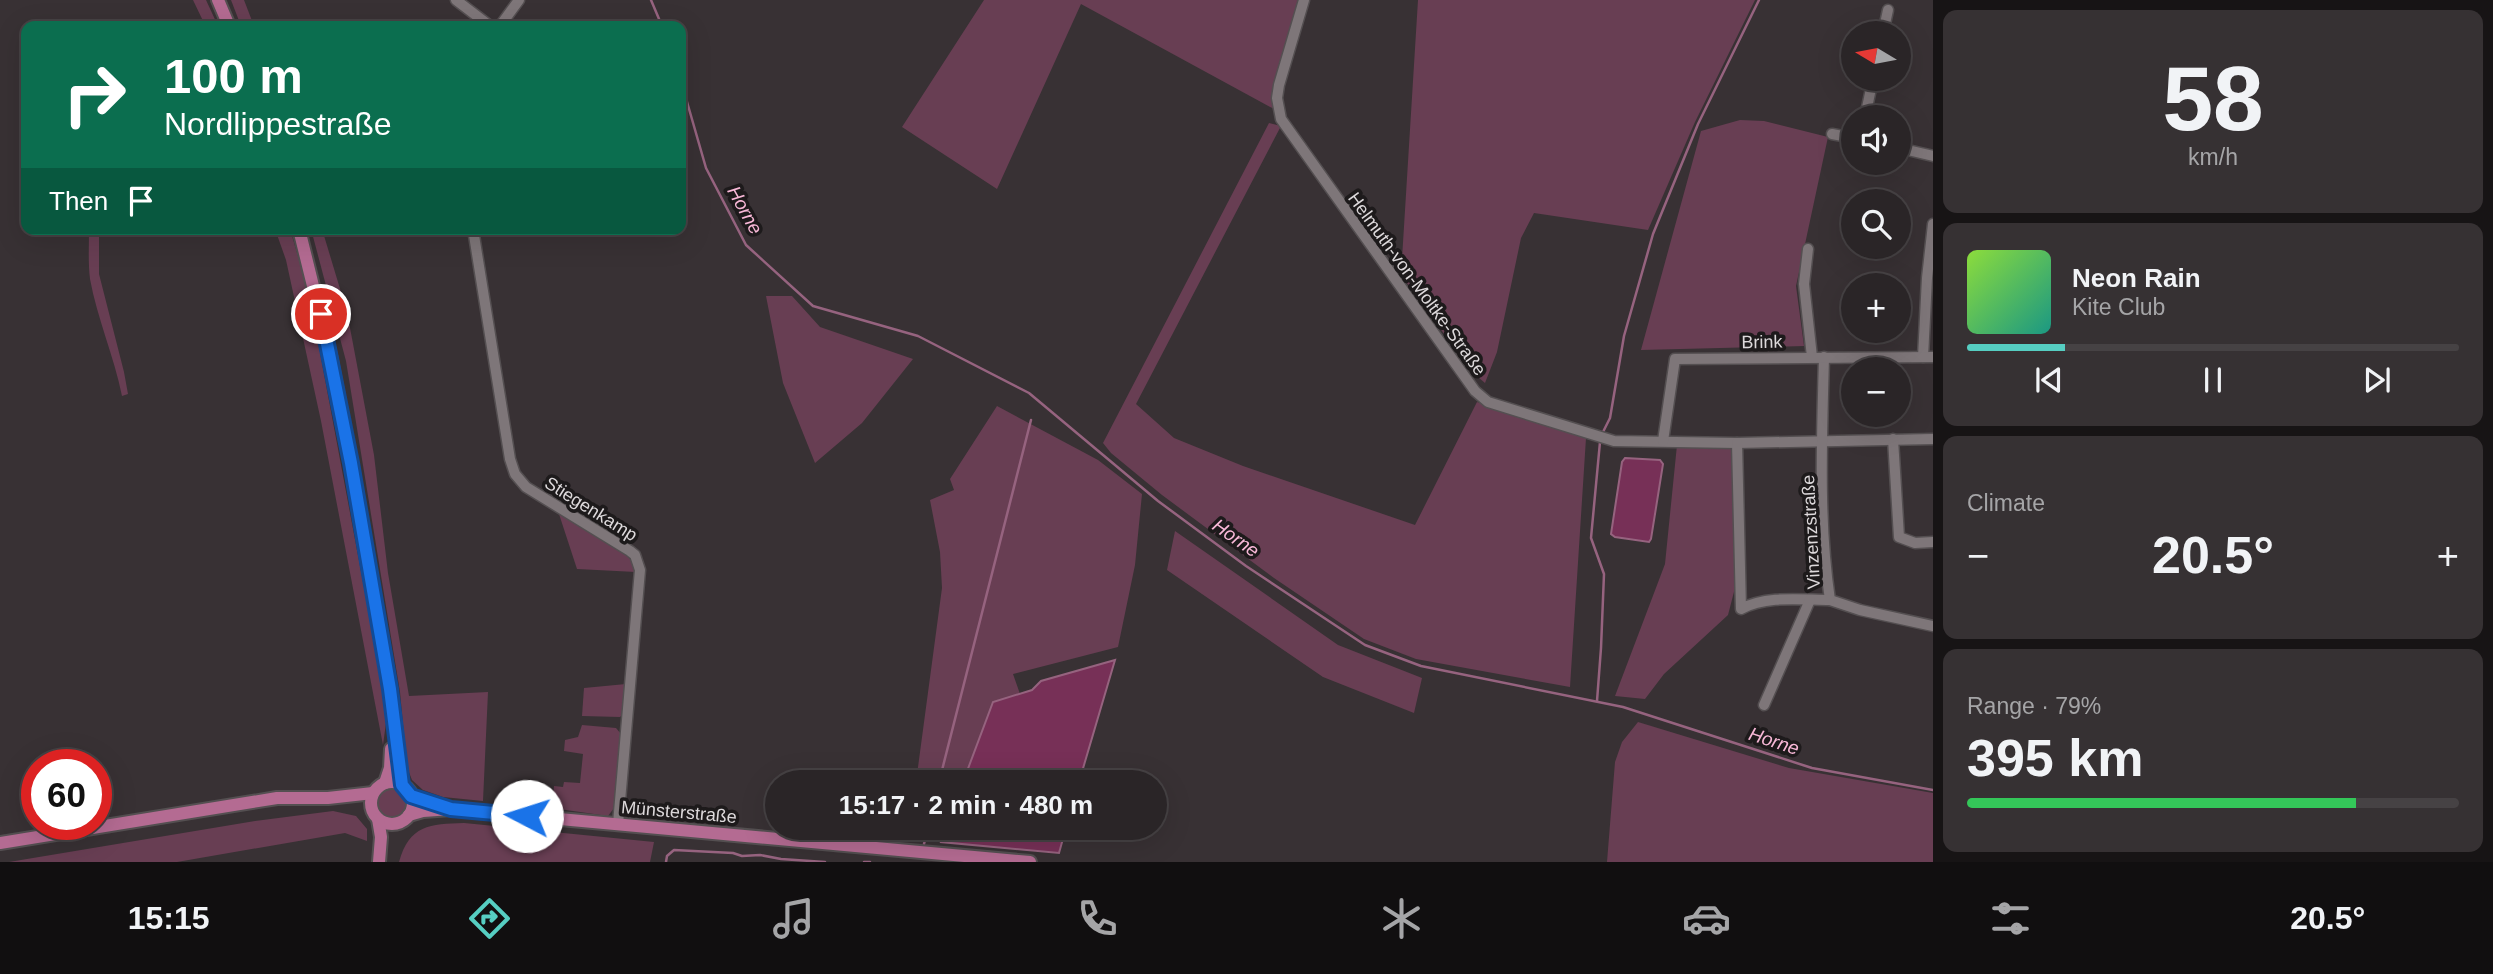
<!DOCTYPE html>
<html lang="en">
<head>
<meta charset="utf-8">
<style>
	:root { --surface:#2a2527; --page:#363133; --text:#f1f3f6; --muted:#a5a5a7; --line:#464244; --accent:#56cec2 }
	body { margin:0; font-family:Helvetica,sans-serif; background:var(--page); color:var(--text); height:100vh; display:flex; flex-direction:column; font-size:26px; white-space:nowrap }
	* { box-sizing:border-box; margin:0 }
	p { font-size:23px; color:var(--muted) }
	.icon { flex:none; width:38px; height:38px; fill:none; stroke:currentColor; stroke-width:2; stroke-linecap:round; stroke-linejoin:round }
	.map { position:relative; flex:1; overflow:hidden }
	.details { display:flex; flex-direction:column; gap:10px; padding:10px; background:#171415; width:560px }
	.details>* { flex:none }
	.hud { position:absolute; left:21px; top:21px; width:665px; height:214px; border-radius:14px; box-shadow:0 7px 28px #0002,0 0 0 2px var(--line); background:#0b6e4f; color:#fff; overflow:hidden }
	.needle { width:46px; rotate:280deg }
	.buttons { position:absolute; left:1841px; top:21px; display:grid; gap:14px }
	.buttons a { display:grid; place-items:center; width:70px; height:70px; border-radius:50%; background:var(--surface); box-shadow:0 7px 28px #0002,0 0 0 2px var(--line); font-size:35px }
	.speed { position:absolute; left:21px; top:749px; display:flex; gap:14px; font-size:35px; font-weight:700; text-align:center }
	.speed>* { display:grid; place-content:center; width:91px; height:91px; border-radius:50%; background:var(--surface); box-shadow:0 7px 28px #0002,0 0 0 2px var(--line); line-height:1 }
	.speed .limit { border:10px solid #d22; background:#fff; color:#111 }
	.pin { position:absolute; display:grid; place-items:center; width:60px; height:60px; color:#fff; margin:-30px; border:4px solid #fff; border-radius:50%; box-shadow:0 2px 7px #0007 }
	.me { position:absolute; width:77px; margin:-38px; rotate:275deg; stroke-linejoin:round; filter:drop-shadow(0 0 5px #0008) }
	.turn { display:flex; align-items:center; gap:24px; height:147px; padding:0 28px; font-size:32px }
	.turn .icon { width:91px; height:91px; stroke-width:2.5 }
	.turn b { display:block; font-size:49px; line-height:60px }
	.then { display:flex; align-items:center; height:66px; padding:0 28px; background:#0003; gap:14px; font-size:26px }
	.big { font-size:52px; font-weight:700; line-height:1.1 }
	.details .tile { flex:1; display:flex; flex-direction:column; justify-content:center; gap:10px; min-width:0; padding:0 24px; border-radius:14px; background:var(--page) }
	.details .dial { align-items:center; gap:0 }
	.dial b { font-size:91px; line-height:1 }
	.song { display:flex; align-items:center; gap:21px }
	.cover { width:84px; height:84px; border-radius:10px; background:linear-gradient(135deg,hsl(90 70% 55%),hsl(170 70% 35%)) }
	.played { height:7px; border-radius:4px; background:linear-gradient(90deg,var(--accent) 20%,var(--line) 20%) }
	.keys { display:flex; justify-content:space-around; direction:ltr }
	.heat { display:flex; justify-content:space-between; align-items:center; font-size:38px; direction:ltr }
	.charge { height:10px; border-radius:5px; background:linear-gradient(90deg,#34c759 79%,var(--line) 0) }
	.trip { position:absolute; left:765px; top:770px; width:402px; height:70px; border-radius:35px; background:var(--surface); box-shadow:0 7px 28px #0002,0 0 0 2px var(--line); font-weight:700; line-height:70px; text-align:center }
	.tabs { display:flex; height:112px; justify-content:space-around; align-items:center; background:#110f10; color:var(--muted) }
	.tabs .icon { width:49px; height:49px }
	.tabs .current { color:var(--accent) }
	.tabs b { font-size:32px; color:var(--text) }
	main { display:flex; flex:1; min-height:0 }
	.map>svg:first-child { display:block }
	.green { fill:#683e53 }
	.water { fill:#773057; stroke:#96637f; stroke-width:2 }
	.lines { fill:none; stroke-linecap:round; stroke-linejoin:round }
	.stream { stroke:#96637f; stroke-width:2.5 }
	.minor-casing { stroke:#544f51; stroke-width:13 }
	.major-casing { stroke:#544f51; stroke-width:16 }
	.minor { stroke:#7e7679; stroke-width:10 }
	.major { stroke:#b46b92; stroke-width:12 }
	.route-casing { stroke:#114b97; stroke-width:18 }
	.route { stroke:#1a73e8; stroke-width:12 }
	.labels { text-anchor:middle; dominant-baseline:central; stroke-width:7; stroke-linejoin:round; paint-order:stroke }
	.street-label { font-size:18px; fill:#ddd9db; stroke:#1d1a1b }
	.water-label { font-size:19px; font-style:italic; fill:#f8b8d7; stroke:#1d1a1b }
</style>
</head>
<body>
<main>
<div class="map">
<svg width="1933" height="862" viewBox="0 0 1933 862">
	<rect width="100%" height="100%" fill="#383134"/>
	<!-- green -->
	<g class="green">
		<polygon points="193,0 206,0 218,26 202,26 204,23"/>
		<polygon points="231,0 244,0 254,26 241,26"/>
		<polygon points="984,0 1300,0 1273,94 1274,109 1081,4 997,189 902,127"/>
		<polygon points="1418,0 1755,0 1695,122 1648,230 1534,213 1521,238 1497,352 1485,383 1472,372 1401,275"/>
		<polygon points="1740,120 1764,121 1828,137 1796,286 1804,346 1641,350 1701,131"/>
		<polygon points="1269,123 1281,126 1136,404 1174,438 1243,466 1415,525 1477,402 1586,438 1570,687 1416,659 1364,639 1274,578 1162,495 1111,453 1103,443"/>
		<path d="M89,229H99V274L124,372L128,394L122,396C114,356 97,318 90,279C88,262 89,246 89,229Z"/>
		<polygon points="275,229 290,229 309,294 383,689 386,723 383,745 321,421 286,260"/>
		<polygon points="311,229 322,229 347,312 374,455 388,573 409,696 488,692 483,801 443,797 423,790 412,780 407,767 400,692 346,361"/>
		<polygon points="766,296 792,296 820,327 913,359 862,423 815,463 783,383"/>
		<polygon points="997,406 1098,460 1142,494 1135,565 1118,647 1013,674 1020,694 993,703 963,782 916,782 942,588 940,552 930,500 954,490 950,479"/>
		<polygon points="1677,445 1736,446 1736,584 1728,615 1664,674 1645,699 1615,696 1665,564"/>
		<polygon points="559,514 626,555 634,563 636,572 577,569"/>
		<polygon points="1175,531 1338,645 1422,678 1414,713 1323,677 1167,570"/>
		<polygon points="626,684 623,714 620,717 582,716 584,688"/>
		<polygon points="1638,722 1789,768 1933,793 1933,862 1607,862 1615,762 1622,742"/>
		<polygon points="582,725 616,728 621,734 614,808 608,816 552,808 554,786 563,787 564,782 580,783 583,754 564,751 565,740 578,737"/>
		<circle cx="391" cy="803" r="17"/>
		<polygon points="333,811 356,816 367,829 367,841 345,833 177,862 9,862 255,821"/>
		<path d="M464,823L654,842L650,862H399C409,825 430,824 464,823Z"/>
	</g>
	<!-- water -->
	<g class="water">
		<polygon points="1625,458 1660,460 1663,464 1651,539 1649,542 1615,537 1611,534 1622,462"/>
		<polygon points="1115,660 1079,782 963,782 993,702 1032,690 1041,681"/>
		<polygon points="946,828 1066,828 1059,853 941,842"/>
	</g>
	<g class="lines">
		<!-- stream -->
		<g class="stream">
			<polyline points="651,0 662,26"/>
			<polyline points="681,81 706,168 746,245 813,306 918,336 1029,393 1158,501 1246,566 1365,645 1421,666 1623,707 1812,768 1933,790"/>
			<polyline points="1603,432 1610,418 1624,336 1653,234 1698,124 1759,0"/>
			<polyline points="1597,701 1601,648 1604,574 1591,538 1600,442"/>
			<polyline points="939,782 1031,420"/>
			<polyline points="924,844 928,828"/>
			<polyline points="666,862 667,856 674,850 733,853 742,856 760,855 781,859 825,862"/>
			<polyline points="864,862 870,862"/>
		</g>
		<!-- minor casing -->
		<g class="minor-casing">
			<g id="minor">
				<polyline points="456,0 490,26"/>
				<polyline points="1304,0 1279,85 1277,98 1281,119 1475,391 1488,402 1614,441 1737,443 1933,439"/>
				<polyline points="500,26 519,0"/>
				<polyline points="1883,33 1888,10"/>
				<polyline points="1865,117 1873,79"/>
				<polyline points="1832,134 1853,138"/>
				<polyline points="1899,148 1933,156"/>
				<polyline points="473,229 510,459 515,474 526,487 630,551 635,555 640,570 618,824"/>
				<polyline points="1808,249 1804,284 1812,357"/>
				<path d="M1824,357C1822,437 1818,520 1830,600L1860,610L1933,626"/>
				<polyline points="1923,357 1927,278 1933,224"/>
				<polyline points="1893,439 1899,537 1915,543 1933,542"/>
				<polyline points="1663,441 1675,359 1933,357"/>
				<path d="M1737,443L1741,609C1767,595 1802,600 1830,600"/>
				<polyline points="1764,705 1810,600"/>
			</g>
		</g>
		<!-- major casing -->
		<g class="major-casing">
			<g id="major">
				<polyline points="218,0 229,26"/>
				<polyline points="299,229 330,355 351,463 390,689 402,785"/>
				<circle cx="392" cy="803" r="21"/>
				<polyline points="385,783 390,768 391,749"/>
				<polyline points="409,815 423,811 451,809 1030,862"/>
				<polyline points="378,819 381,837 379,862"/>
				<polyline points="0,843 277,798 328,798 373,793"/>
			</g>
		</g>
		<!-- minor -->
		<use href="#minor" class="minor"/>
		<!-- major -->
		<use href="#major" class="major"/>
	</g>
	<g class="lines">
		<!-- route casing -->
		<g class="route-casing">
			<polyline id="route" points="321,314 351,463 390,689 402,785 411,796 451,809 527,816"/>
		</g>
		<!-- route -->
		<use href="#route" class="route"/>
	</g>
	<g class="labels">
		<!-- street labels -->
		<g class="street-label">
			<text transform="translate(1417 284) rotate(54)">Helmuth-von-Moltke-Straße</text>
			<text transform="translate(1762 342) rotate(-1)">Brink</text>
			<text transform="translate(591 509) rotate(32)">Stiegenkamp</text>
			<text transform="translate(1811 532) rotate(-93)">Vinzenzstraße</text>
			<text transform="translate(679 812) rotate(5)">Münsterstraße</text>
		</g>
		<!-- water labels -->
		<g class="water-label">
			<text transform="translate(745 210) rotate(61)">Horne</text>
			<text transform="translate(1236 538) rotate(35)">Horne</text>
			<text transform="translate(1774 741) rotate(18)">Horne</text>
		</g>
	</g>
</svg>
<div class="buttons">
<a><svg class="needle" viewBox="-14 -14 28 28"><path d="M0-13l5 13h-10z" fill="#e53935"/><path d="M0 13l5-13h-10z" fill="#a5a5a7"/></svg></a>
<a><svg class="icon" aria-label="sound" viewBox="0 0 24 24"><path d="M4 9h4l5-4v14l-5-4H4zM17 9q2 3 0 6"/></svg></a>
<a><svg class="icon" aria-label="search" viewBox="0 0 24 24"><circle cx="10" cy="10" r="6"/><path d="M15 15l6 6"/></svg></a>
<a>+</a>
<a>−</a>
</div>
<div class="speed"><div class="limit">60</div></div>
<div class="pin" style="left:321px;top:314px;background:#d93025"><svg class="icon" aria-label="arrive" viewBox="0 0 24 24"><path d="M6 21V4h12l-3 4 3 4H6"/></svg></div>
<svg class="me" style="left:527px;top:816px" viewBox="-20 -20 40 40"><circle r="19" fill="#fff"/><path d="M0-13L10 11 0 6-10 11z" fill="#1a73e8"/></svg>
<div class="trip">15:17 · 2 min · 480 m</div>
<div class="hud">
<div class="turn"><svg class="icon" aria-label="right" viewBox="0 0 24 24"><path d="M7 20v-9h11M14 6l5 5-5 5"/></svg><div><b>100 m</b>Nordlippestraße</div></div>
<div class="then">Then<svg class="icon" aria-label="arrive" viewBox="0 0 24 24"><path d="M6 21V4h12l-3 4 3 4H6"/></svg></div>
</div>
</div>
<section class="details">
<div class="tile dial"><b>58</b><p>km/h</p></div>
<div class="tile">
<div class="song"><i class="cover"></i><div><b>Neon Rain</b><p>Kite Club</p></div></div>
<div class="played"></div>
<div class="keys"><svg class="icon" aria-label="previous" viewBox="0 0 24 24"><path d="M18 5L8 12l10 7zM5 5v14"/></svg><svg class="icon" aria-label="pause" viewBox="0 0 24 24"><path d="M8 5v14M16 5v14"/></svg><svg class="icon" aria-label="next" viewBox="0 0 24 24"><path d="M6 5l10 7-10 7zM19 5v14"/></svg></div>
</div>
<div class="tile"><p>Climate</p>
<div class="heat"><a>−</a><b class="big">20.5°</b><a>+</a></div>
</div>
<div class="tile"><p>Range · 79%</p><b class="big">395 km</b><div class="charge"></div></div>
</section>
</main>
<nav class="tabs">
<b>15:15</b>
<svg class="icon current" aria-label="directions" viewBox="0 0 24 24"><path d="M12 3l9 9-9 9-9-9zM9 14v-3h6M13 9l2 2-2 2"/></svg>
<svg class="icon" aria-label="music" viewBox="0 0 24 24"><path d="M9 18V5l10-2v13"/><circle cx="6" cy="18" r="3"/><circle cx="16" cy="16" r="3"/></svg>
<svg class="icon" aria-label="phone" viewBox="0 0 24 24"><path d="M5 4h4l2 5-3 2q2 4 5 5l2-3 5 2v4C11 20 4 13 5 4z"/></svg>
<svg class="icon" aria-label="climate" viewBox="0 0 24 24"><path d="M12 3v18M4 7l16 10M4 17L20 7"/></svg>
<svg class="icon" aria-label="car" viewBox="0 0 24 24"><path d="M5 17H2v-5l4-1 3-4h7l3 4 3 1v5h-3M9 17h6M6 11h13"/><circle cx="7" cy="17" r="2"/><circle cx="17" cy="17" r="2"/></svg>
<svg class="icon" aria-label="filters" viewBox="0 0 24 24"><path d="M4 7h16M4 17h16"/><circle cx="9" cy="7" r="2"/><circle cx="15" cy="17" r="2"/></svg>
<b>20.5°</b>
</nav>
</body>
</html>
